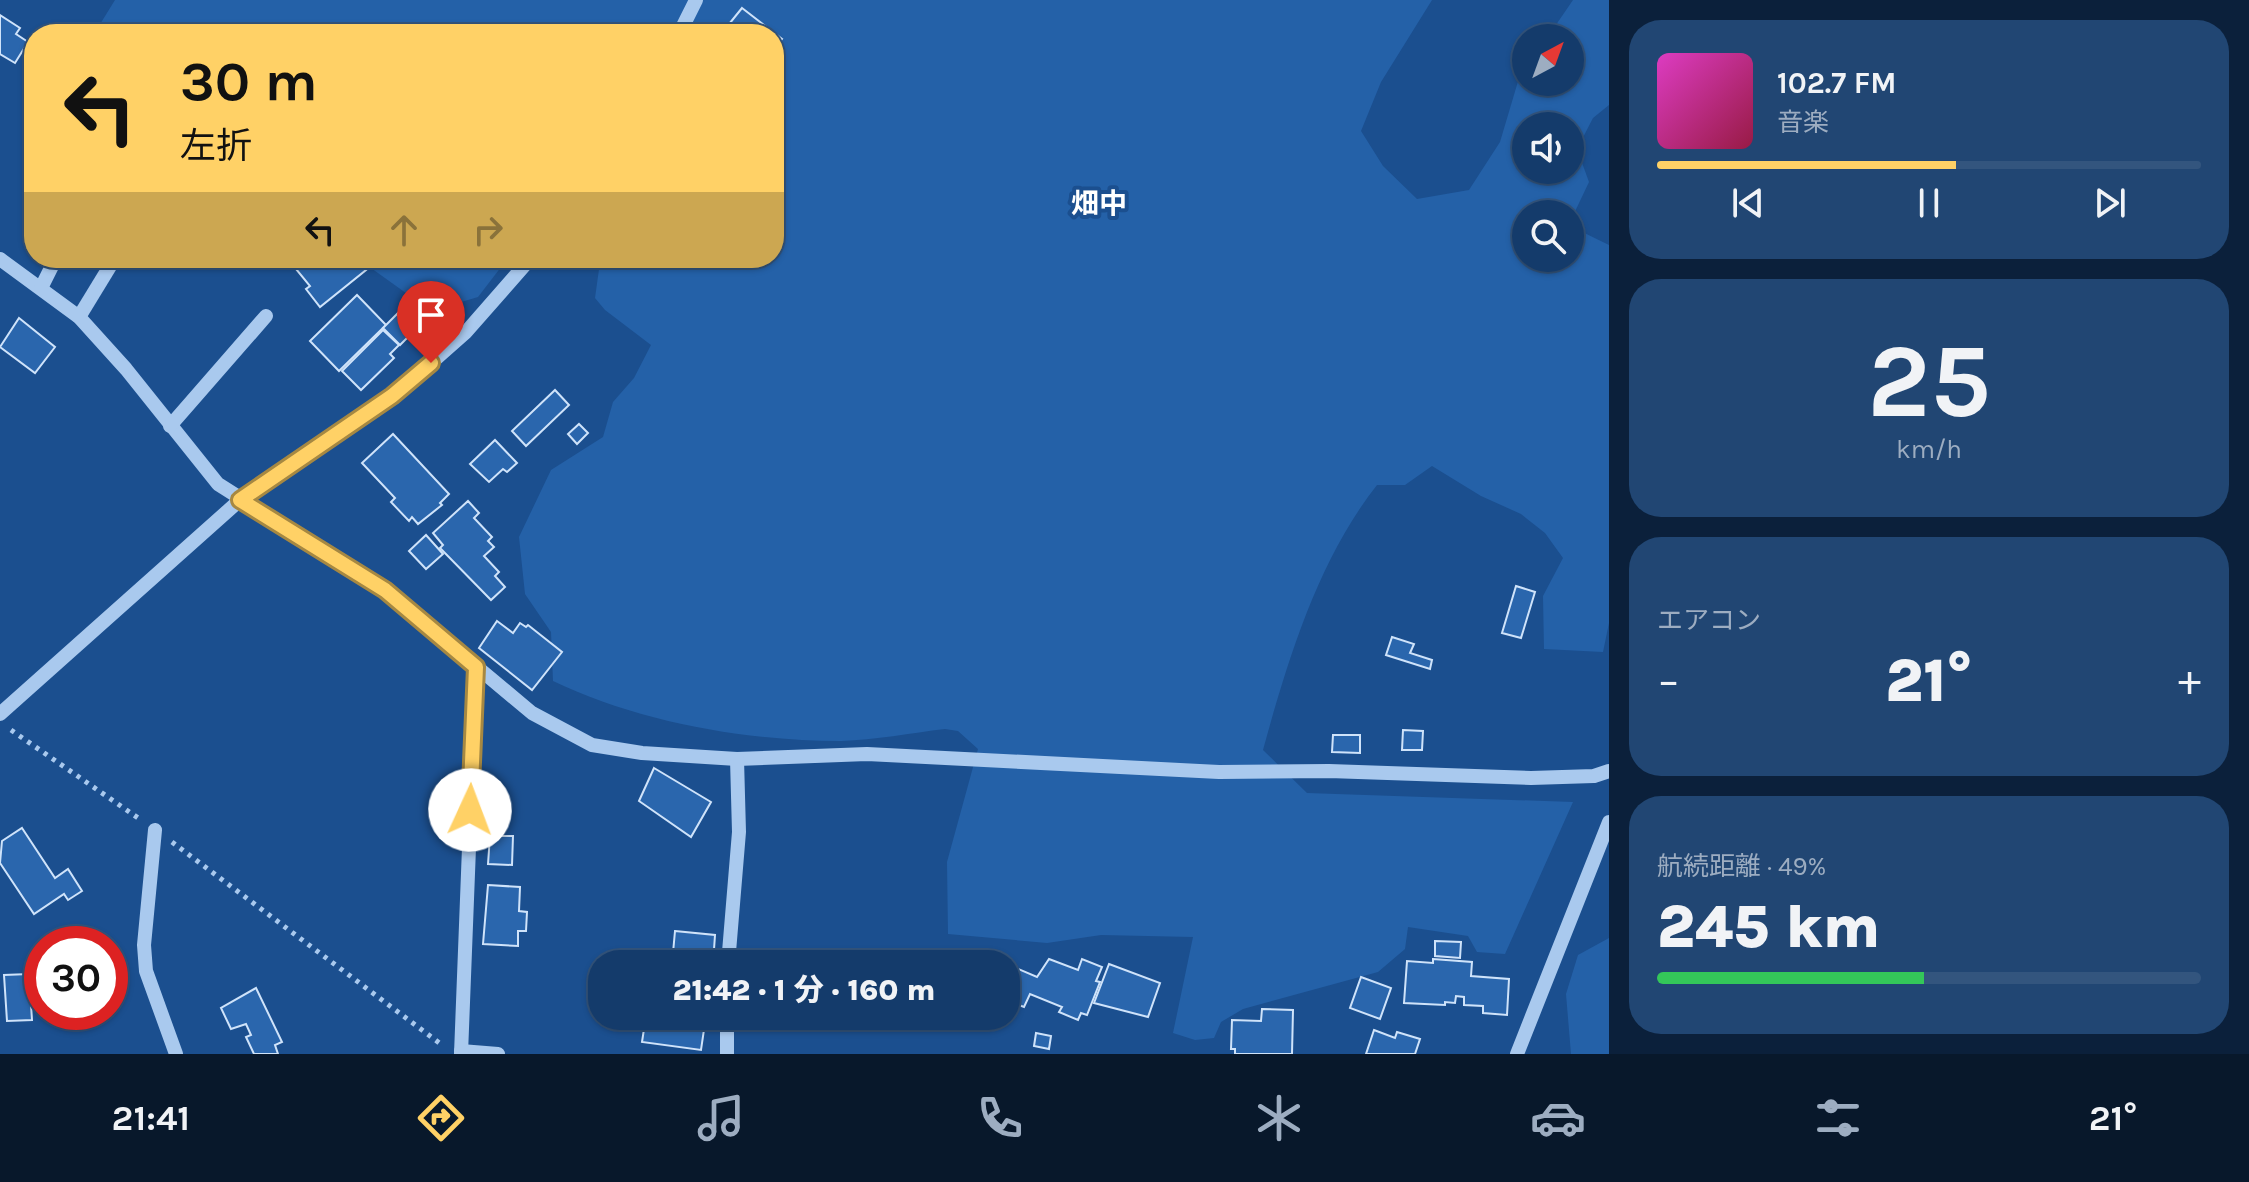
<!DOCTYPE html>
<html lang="ja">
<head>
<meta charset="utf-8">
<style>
	:root { --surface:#143b6b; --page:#214673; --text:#f1f3f6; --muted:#9dadc1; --line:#33557e; --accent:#ffd166 }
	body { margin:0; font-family:Karla,"Noto Sans JP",sans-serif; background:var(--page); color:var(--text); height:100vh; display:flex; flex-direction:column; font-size:30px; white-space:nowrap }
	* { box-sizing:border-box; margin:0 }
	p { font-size:26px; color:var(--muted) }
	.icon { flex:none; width:44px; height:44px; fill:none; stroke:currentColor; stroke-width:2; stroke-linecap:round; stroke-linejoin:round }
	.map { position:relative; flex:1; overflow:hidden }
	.details { display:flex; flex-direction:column; gap:20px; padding:20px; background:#0b203b; width:640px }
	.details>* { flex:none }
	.banner { position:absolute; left:24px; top:24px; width:760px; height:244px; border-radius:32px; box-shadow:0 2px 6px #0004,0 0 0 2px var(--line); background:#ffd166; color:#111; overflow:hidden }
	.needle { width:52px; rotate:41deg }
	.fabs { position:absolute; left:1512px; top:24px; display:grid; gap:16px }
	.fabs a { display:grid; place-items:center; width:72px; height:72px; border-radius:50%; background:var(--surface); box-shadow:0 2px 6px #0004,0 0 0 2px var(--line); font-size:40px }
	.speed { position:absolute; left:24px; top:926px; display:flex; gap:16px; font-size:40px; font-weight:700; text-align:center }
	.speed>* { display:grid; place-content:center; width:104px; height:104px; border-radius:50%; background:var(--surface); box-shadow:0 2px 6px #0004,0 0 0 2px var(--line); line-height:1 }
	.speed .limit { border:12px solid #d22; background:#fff; color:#111 }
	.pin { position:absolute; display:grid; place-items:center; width:68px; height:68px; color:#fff; margin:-82px -34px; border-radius:50% 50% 50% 0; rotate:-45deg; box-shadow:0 0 8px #0007 }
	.pin .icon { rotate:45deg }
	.me { position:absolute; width:88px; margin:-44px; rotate:2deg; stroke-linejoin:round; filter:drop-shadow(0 0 6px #0008) }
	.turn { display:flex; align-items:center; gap:28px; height:168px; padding:0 24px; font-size:36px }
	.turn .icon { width:104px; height:104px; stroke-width:2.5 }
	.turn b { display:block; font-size:56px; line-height:68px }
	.lanes { display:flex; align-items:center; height:76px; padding:0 24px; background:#0003; justify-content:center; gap:40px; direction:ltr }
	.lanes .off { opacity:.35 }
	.big { font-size:60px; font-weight:800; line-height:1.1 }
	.details .tile { flex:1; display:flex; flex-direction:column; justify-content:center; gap:12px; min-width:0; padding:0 28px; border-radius:32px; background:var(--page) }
	.details .dial { align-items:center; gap:0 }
	.dial b { font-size:104px; line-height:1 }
	.song { display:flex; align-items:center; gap:24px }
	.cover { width:96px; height:96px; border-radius:12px; background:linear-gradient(135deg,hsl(310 70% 55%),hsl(340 70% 35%)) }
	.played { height:8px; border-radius:4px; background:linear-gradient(90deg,var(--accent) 55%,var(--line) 55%) }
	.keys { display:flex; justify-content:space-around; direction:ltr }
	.heat { display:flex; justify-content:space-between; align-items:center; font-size:44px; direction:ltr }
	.charge { height:12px; border-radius:6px; background:linear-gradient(90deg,#34c759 49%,var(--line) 0) }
	.trip { position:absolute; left:588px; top:950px; width:432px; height:80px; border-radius:32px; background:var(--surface); box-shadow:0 2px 6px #0004,0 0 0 2px var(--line); font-weight:800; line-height:80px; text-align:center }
	.tabs { display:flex; height:128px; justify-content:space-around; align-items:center; background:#08182b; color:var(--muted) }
	.tabs .icon { width:56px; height:56px }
	.tabs .selected { color:var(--accent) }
	.tabs b { font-size:36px; color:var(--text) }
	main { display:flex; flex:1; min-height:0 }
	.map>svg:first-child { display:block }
	.green { fill:#2461a8; fill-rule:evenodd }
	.building { fill:#2a66ad; stroke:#cfe3fa; stroke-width:2 }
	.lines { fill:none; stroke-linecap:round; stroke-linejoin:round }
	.path { stroke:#a9c9ee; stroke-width:5; stroke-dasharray:4 6; stroke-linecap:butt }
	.minor { stroke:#a9c9ee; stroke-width:14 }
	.route-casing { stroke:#a68842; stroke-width:20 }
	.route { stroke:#ffd166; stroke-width:14 }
	.labels { text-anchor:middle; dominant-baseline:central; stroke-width:8; stroke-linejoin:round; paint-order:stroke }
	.neighbourhood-label { font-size:28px; font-weight:bold; fill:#fff; stroke:#1b4f8f }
</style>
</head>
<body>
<main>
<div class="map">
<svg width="1609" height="1054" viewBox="0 0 1609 1054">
	<rect width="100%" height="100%" fill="#1b4f8f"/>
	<!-- green -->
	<g class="green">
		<path d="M115,0H1432L1381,82L1361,131L1383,166L1417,199L1469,190L1500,142L1519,78L1526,68V82H1570V38H1547L1573,0H1609V105L1593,118L1577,149L1589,182L1570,222V214H1526V258H1570V226L1609,245V623L1603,652L1544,649L1543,596L1563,558L1545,533L1521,514L1481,496L1432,466L1405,485H1377C1318,560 1288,659 1263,750L1307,793L1573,802L1505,954L1477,952L1468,936L1408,927L1405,949L1378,972L1243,1009L1221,1022L1214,1038L1195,1040L1173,1033L1193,937L1101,935L1047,943L948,934L947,862L978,749L958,731L945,729C911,733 875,740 841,741C745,741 639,722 553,681L551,632L525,594L519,537L551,470L603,437L613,402L634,378L651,345L605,310L595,298L600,262L588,258H774V34H94ZM1526,126H1570V170H1526Z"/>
		<polygon points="357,258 508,258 478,297 431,311"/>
		<polygon points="1609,938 1609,1054 1571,1054 1566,994 1578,955"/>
	</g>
	<!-- building -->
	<g class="building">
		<polygon points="742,8 782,39 774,49 774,34 721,34"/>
		<polygon points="0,15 20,28 16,34 28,42 15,63 0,54"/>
		<polygon points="287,258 356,258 366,270 320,307 306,289 310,286"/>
		<polygon points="357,295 386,325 339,371 310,341"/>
		<polygon points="400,311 414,325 411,328 414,331 400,345 383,328"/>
		<polygon points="19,318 55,347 35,373 0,347"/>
		<polygon points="383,330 399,345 390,354 394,358 361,390 342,371"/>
		<polygon points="555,390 569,405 526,446 512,431"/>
		<polygon points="579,424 588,433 577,444 568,434"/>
		<polygon points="393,434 449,494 440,503 442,505 418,524 412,517 409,521 391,502 395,498 362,463"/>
		<polygon points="495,440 517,463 507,472 503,469 489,482 470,464"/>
		<polygon points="468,501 479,513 474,518 492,537 488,541 494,547 484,556 499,572 495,576 505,587 491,600 440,548 443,545 433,533"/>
		<polygon points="426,535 443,554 426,569 409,551"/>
		<polygon points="1516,586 1535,592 1521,638 1502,633"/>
		<polygon points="497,621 513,633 520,623 526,627 528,625 562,652 532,690 479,648"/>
		<polygon points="1392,637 1414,644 1410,653 1432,660 1430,669 1386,655"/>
		<polygon points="1403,730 1423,731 1422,750 1402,750"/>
		<polygon points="1333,735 1360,735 1360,753 1332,752"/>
		<polygon points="654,768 711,802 691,837 639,801"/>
		<polygon points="22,828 55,878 68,869 82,891 68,900 64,894 34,914 0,863 2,841"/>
		<polygon points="490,836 513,836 512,865 488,864"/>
		<polygon points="488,885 520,887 519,911 527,912 526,931 518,931 518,946 483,944"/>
		<polygon points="675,931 715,935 713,964 672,964"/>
		<polygon points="1435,941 1461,942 1460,958 1435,956"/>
		<polygon points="1049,959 1078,970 1082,959 1102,967 1096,981 1100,982 1087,1015 1081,1013 1078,1020 1059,1012 1062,1007 1030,994 1024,1007 1006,1000 1009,965 1037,977"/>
		<polygon points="1433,959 1472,962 1471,976 1509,979 1507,1015 1483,1013 1483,1006 1464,1005 1464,997 1456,996 1455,1003 1445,1002 1445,1005 1404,1003 1407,961 1433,963"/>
		<polygon points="1109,964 1160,983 1148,1017 1094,1003"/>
		<polygon points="29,974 32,1020 7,1021 4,975"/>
		<polygon points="1361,977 1391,988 1380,1019 1350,1008"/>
		<polygon points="256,988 282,1042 275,1045 278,1054 254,1054 246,1037 251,1035 246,1024 231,1029 221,1008"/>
		<polygon points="1262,1009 1293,1010 1292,1054 1235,1054 1235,1049 1231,1049 1232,1020 1261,1021"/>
		<polygon points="646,1016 706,1016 701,1050 642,1042"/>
		<polygon points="1374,1030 1395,1038 1397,1032 1420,1039 1415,1054 1366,1054"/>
		<polygon points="1036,1033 1051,1036 1049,1049 1034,1046"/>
	</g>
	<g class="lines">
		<!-- path -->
		<g class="path">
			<polyline points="11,730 141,820"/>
			<polyline points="172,842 442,1045"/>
		</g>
		<!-- minor -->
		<g class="minor">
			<polyline points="679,34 696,0"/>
			<polyline points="0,259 79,317 126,369 218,484 385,590 532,713 592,745 642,753 737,759 867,754 1219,772 1329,771 1531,778 1594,776 1609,771"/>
			<polyline points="41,288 56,258"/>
			<polyline points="79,317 115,258"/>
			<polyline points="170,426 266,316"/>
			<polyline points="0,714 240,500 414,378 466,332 531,258"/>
			<polyline points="155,830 144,945 146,971 176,1054"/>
			<polyline points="728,964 739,832 737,759"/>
			<polyline points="461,1051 498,1054"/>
			<polyline points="461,1054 476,667"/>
			<polyline points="727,1054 727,1016"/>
			<polyline points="1517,1054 1609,822"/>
		</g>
	</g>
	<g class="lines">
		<!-- route casing -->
		<g class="route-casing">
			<polyline id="route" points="431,363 392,396 240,500 385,590 476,667 470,810"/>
		</g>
		<!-- route -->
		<use href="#route" class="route"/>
	</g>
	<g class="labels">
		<!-- neighbourhood labels -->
		<g class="neighbourhood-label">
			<text x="1099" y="203">畑中</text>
		</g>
	</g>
</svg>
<div class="fabs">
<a><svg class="needle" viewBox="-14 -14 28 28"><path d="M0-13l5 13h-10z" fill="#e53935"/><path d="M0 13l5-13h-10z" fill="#9dadc1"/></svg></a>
<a><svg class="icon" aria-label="sound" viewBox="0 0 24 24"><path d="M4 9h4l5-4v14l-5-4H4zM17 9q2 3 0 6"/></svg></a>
<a><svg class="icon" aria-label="search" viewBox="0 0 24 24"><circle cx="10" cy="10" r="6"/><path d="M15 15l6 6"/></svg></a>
</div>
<div class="speed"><div class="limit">30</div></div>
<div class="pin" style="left:431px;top:363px;background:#d93025"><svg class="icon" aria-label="arrive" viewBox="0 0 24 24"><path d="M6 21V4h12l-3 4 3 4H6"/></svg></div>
<svg class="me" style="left:470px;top:810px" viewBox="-20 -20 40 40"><circle r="19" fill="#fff"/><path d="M0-13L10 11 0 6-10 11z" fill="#ffd166"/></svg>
<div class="trip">21:42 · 1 分 · 160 m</div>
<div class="banner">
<div class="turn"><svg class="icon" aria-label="left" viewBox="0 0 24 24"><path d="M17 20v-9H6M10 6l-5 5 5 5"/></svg><div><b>30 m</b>左折</div></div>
<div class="lanes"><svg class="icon" aria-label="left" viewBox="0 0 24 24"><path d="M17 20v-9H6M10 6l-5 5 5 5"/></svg><svg class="icon off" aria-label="ahead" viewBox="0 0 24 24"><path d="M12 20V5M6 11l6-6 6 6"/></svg><svg class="icon off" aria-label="right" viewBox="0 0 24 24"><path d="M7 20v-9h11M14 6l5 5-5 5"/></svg></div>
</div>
</div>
<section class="details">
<div class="tile">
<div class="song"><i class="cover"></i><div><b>102.7 FM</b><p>音楽</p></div></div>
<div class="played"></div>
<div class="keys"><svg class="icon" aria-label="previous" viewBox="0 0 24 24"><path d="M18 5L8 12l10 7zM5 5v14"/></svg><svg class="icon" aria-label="pause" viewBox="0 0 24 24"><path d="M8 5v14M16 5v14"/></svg><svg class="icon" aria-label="next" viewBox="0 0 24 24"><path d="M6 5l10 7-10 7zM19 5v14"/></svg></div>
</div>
<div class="tile dial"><b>25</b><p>km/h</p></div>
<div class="tile"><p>エアコン</p>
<div class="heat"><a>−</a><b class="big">21°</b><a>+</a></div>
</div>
<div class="tile"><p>航続距離 · 49%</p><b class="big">245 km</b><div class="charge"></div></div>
</section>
</main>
<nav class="tabs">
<b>21:41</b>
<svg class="icon selected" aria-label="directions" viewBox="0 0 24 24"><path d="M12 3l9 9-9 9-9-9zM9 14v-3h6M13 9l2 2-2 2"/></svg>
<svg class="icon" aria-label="music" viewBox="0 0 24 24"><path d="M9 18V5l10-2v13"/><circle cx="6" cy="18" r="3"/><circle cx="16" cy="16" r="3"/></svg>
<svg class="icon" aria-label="phone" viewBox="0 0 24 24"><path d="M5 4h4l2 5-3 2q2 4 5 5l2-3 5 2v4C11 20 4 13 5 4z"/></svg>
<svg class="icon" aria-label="climate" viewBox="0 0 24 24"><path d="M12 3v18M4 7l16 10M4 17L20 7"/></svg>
<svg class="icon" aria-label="car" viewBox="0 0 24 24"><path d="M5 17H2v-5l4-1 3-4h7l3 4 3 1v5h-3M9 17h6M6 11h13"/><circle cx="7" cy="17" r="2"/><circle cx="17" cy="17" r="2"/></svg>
<svg class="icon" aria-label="filters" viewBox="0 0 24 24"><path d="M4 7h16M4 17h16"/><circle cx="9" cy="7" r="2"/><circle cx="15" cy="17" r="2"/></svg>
<b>21°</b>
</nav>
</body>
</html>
